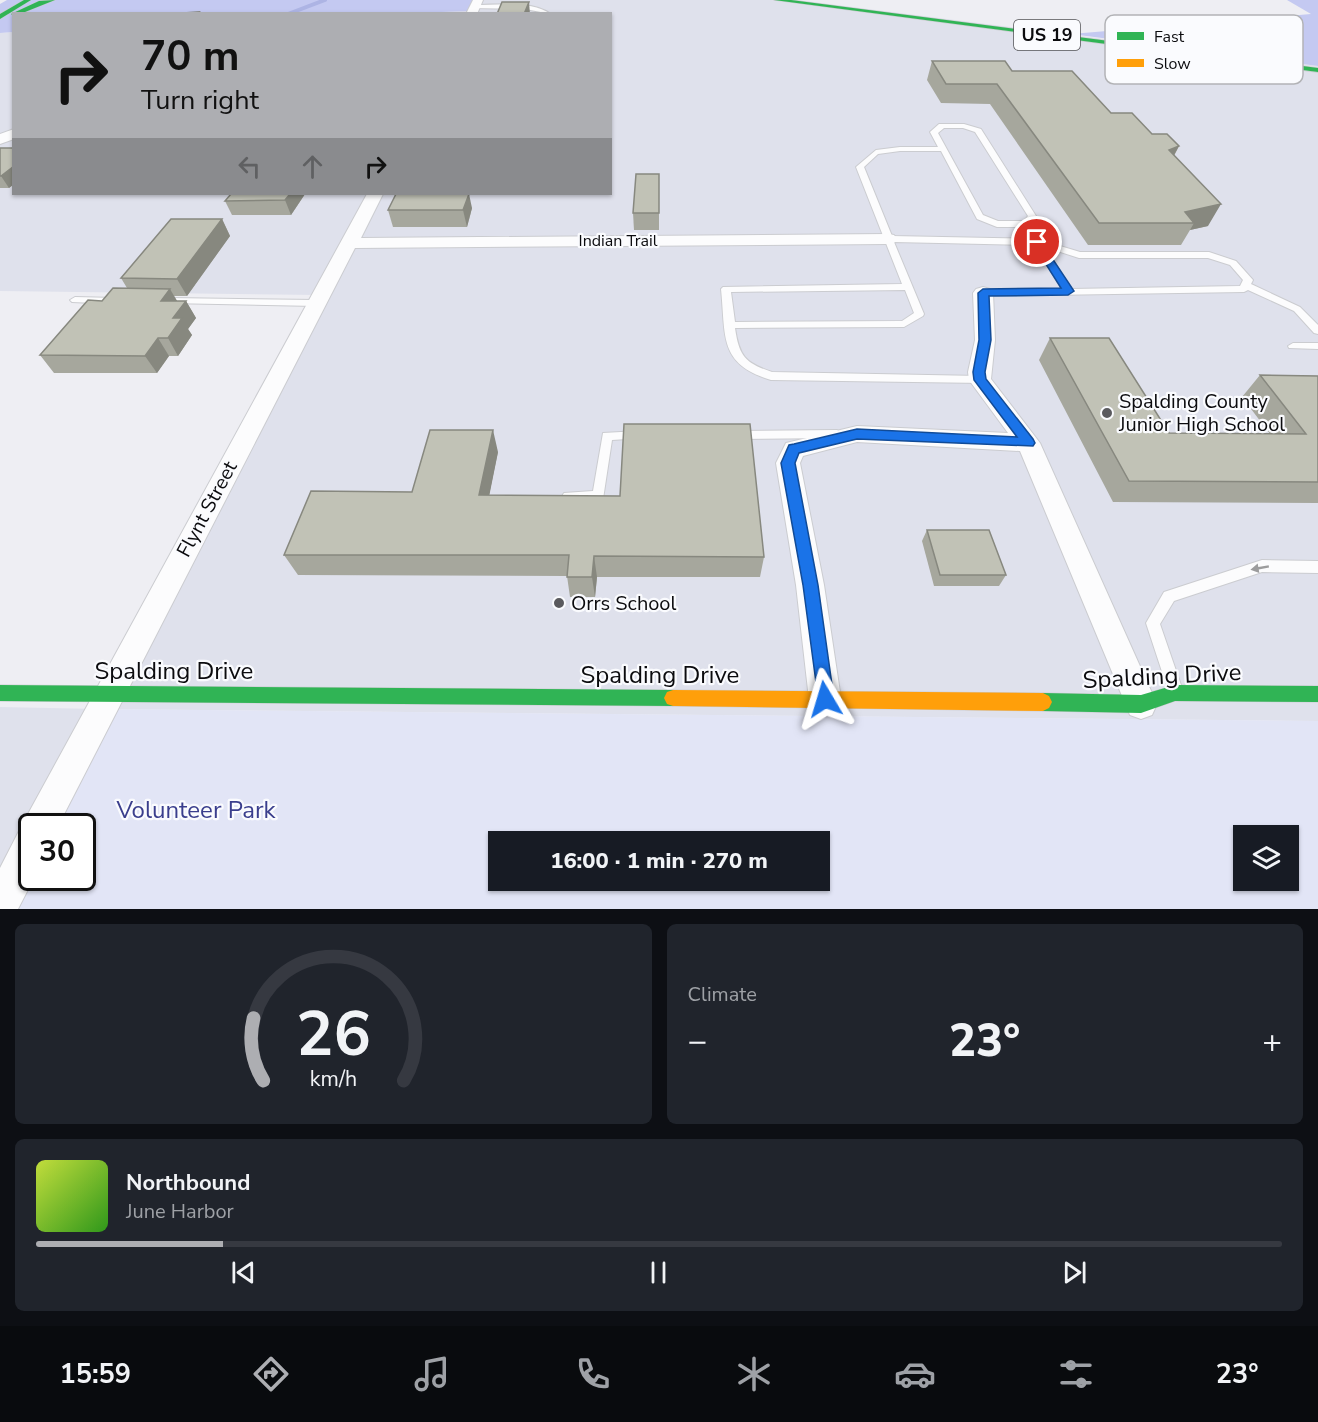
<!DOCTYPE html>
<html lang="en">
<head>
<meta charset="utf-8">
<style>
	:root { --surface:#171b24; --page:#20242c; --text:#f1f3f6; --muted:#9ea1a6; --line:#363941; --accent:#adaeb2 }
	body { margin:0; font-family:"Nunito Sans",sans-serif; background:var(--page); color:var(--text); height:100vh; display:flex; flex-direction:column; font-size:22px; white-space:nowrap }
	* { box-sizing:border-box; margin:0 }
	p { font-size:20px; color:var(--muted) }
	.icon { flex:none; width:33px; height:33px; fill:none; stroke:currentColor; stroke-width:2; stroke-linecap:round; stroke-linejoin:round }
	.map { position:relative; height:909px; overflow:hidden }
	.details { display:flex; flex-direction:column; gap:15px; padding:15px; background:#0d0f14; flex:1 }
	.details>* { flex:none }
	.hud { position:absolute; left:12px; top:12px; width:600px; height:183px; border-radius:0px; box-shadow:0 2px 4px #0004; background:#adaeb2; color:#111; overflow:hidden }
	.buttons { position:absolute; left:1233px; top:825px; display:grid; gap:12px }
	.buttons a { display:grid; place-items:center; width:66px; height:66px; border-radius:0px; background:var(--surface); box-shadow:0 2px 4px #0004; font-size:30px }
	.speed { position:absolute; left:18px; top:813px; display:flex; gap:12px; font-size:30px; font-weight:700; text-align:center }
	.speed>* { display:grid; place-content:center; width:78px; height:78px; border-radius:50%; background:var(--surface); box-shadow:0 2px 4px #0004; line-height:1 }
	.speed .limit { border:3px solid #111; border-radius:9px; background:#fff; color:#111 }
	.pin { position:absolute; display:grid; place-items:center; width:51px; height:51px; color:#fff; margin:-26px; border:3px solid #fff; border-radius:50%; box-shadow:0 2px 6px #0007 }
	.me { position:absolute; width:66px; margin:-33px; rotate:353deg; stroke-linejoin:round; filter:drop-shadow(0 0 4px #0008) }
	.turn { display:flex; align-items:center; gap:21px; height:126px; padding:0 30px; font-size:27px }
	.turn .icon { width:78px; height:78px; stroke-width:2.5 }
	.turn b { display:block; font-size:42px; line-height:51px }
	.lanes { display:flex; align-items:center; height:57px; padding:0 30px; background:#0003; justify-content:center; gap:30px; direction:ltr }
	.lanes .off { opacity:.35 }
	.big { font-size:45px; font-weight:800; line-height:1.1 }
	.details .widget { flex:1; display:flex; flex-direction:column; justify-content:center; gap:9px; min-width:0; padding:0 21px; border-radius:9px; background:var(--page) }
	.details .dial { align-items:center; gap:0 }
	.dial svg { height:156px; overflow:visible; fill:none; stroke:var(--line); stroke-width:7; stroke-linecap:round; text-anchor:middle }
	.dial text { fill:var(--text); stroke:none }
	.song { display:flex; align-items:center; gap:18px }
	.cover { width:72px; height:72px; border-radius:9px; background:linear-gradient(135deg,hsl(70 70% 55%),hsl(110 70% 35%)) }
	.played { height:6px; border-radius:3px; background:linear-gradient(90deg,var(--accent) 15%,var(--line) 15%) }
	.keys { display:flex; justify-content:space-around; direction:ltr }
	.heat { display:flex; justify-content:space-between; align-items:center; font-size:33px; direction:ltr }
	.details .tiles { flex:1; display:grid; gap:15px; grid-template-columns:1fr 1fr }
	.widget:last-child { grid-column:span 2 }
	.trip { position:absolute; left:488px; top:831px; width:342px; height:60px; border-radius:0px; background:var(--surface); box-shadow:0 2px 4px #0004; font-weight:800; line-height:60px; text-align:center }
	.menu { display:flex; height:96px; justify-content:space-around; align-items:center; background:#090b0e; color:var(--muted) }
	.menu .icon { width:42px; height:42px }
	.menu .active { color:var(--accent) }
	.menu b { font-size:27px; color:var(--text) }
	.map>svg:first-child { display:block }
	.built { fill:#dfe1ec }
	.green { fill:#e2e5f6; fill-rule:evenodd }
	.forest { fill:#c4c9f1 }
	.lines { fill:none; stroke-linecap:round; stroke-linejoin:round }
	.stream { stroke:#adb4e4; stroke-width:4 }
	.lane-casing { stroke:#cbccd0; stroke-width:2 }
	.street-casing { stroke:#cbccd0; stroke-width:2 }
	.fast-casing { stroke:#cbccd0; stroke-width:1 }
	.slow-casing { stroke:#cbccd0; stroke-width:1 }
	.lane { fill:#fcfcfd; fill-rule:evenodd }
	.street { fill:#fcfcfd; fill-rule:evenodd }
	.fast { fill:#30b455; fill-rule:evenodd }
	.slow { fill:#ff9f0a; fill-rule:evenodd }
	.wall { fill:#a6a79d }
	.shaded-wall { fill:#87887f }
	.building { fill:#c1c2b6; stroke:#87887f; stroke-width:1.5 }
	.oneway { fill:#9c9c9d }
	.route { fill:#1a73e8; stroke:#114b97; stroke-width:1.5 }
	.poi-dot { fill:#5a5a5e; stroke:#fafbfe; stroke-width:2 }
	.labels { text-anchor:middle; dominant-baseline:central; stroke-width:4.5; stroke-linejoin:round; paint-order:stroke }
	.far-street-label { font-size:16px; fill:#0b0b0e; stroke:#fafbfe }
	.shield { fill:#fafbfe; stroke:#535356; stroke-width:1.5 }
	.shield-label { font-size:18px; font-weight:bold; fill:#0b0b0e }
	.poi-label { font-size:20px; fill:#0b0b0e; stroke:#fafbfe; text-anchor:start }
	.street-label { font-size:20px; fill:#0b0b0e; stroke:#fafbfe }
	.near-street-label { font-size:24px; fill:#0b0b0e; stroke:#fafbfe }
	.near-park-label { font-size:24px; fill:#3a3e8d; stroke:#fafbfe }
	.key { fill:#fafbfe; stroke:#b2b3b6; stroke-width:1.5 }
	.key-label { font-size:16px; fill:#0b0b0e }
</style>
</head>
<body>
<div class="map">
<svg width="1318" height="909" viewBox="0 0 1318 909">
	<rect width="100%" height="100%" fill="#eeeef3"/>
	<!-- built -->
	<polygon class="built" points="478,0 797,0 1318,66 1318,721 98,709 38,826 32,826 0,902 0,707 98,709 319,295 0,291 0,33 13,32 14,194 610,194 610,14 411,13 472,11"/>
	<!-- green -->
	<path class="green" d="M98,709L1318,721V909H0V902L32,878H82V826H38ZM1244,836H1288V880H1244ZM498,842H819V880H498Z"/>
	<!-- forest -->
	<g class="forest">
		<polygon points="7,0 478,0 472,11 411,13 14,14 13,32 0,33 0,4"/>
		<polygon points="1287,0 1318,0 1318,66 1071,34 1311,14"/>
	</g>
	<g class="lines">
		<!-- stream -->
		<polyline class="stream" points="288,14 325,0"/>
		<!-- lane casing -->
		<g class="lane-casing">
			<g id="lane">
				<path d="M474,5C498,5 531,0 551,14L525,9L472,8Z"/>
				<path d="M939,124H964L981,129L1036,216L1029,226L1026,227H997L977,219L941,151H900L878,154L864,167L892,236L1037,239L1080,252H1209L1236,261L1253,280L1251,284L1300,307L1318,325V334L1314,333L1294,311L1248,290L1244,292L983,296L980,295V291L1062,289L1034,245L894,242L924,314L923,316L904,327L735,328C739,356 745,363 772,372L980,376L984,377L985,380L984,383L771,380C718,364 726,336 721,289L723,287L902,284L856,167L876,150L900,147H938L930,132ZM944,128H963L975,132L1028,216L1024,221H998L983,215L938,133ZM1045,247L1079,258H1208L1230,265L1243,280L1240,286L1071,289ZM905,290L914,313L902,321L735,322L731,292Z"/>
				<polygon points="75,297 116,298 121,301 116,304 72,302 70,300"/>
				<polygon points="170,298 316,300 321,303 316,306 167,303 167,299"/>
				<polygon points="1293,343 1318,343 1318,349 1289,348 1288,346"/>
				<polygon points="837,430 843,434 837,438 735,439 729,435 735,431"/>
				<polygon points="639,431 645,435 643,438 612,440 603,499 564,499 562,496 564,493 593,491 603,433"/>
				<polygon points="1262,560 1318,561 1318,573 1262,572 1174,601 1160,624 1182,688 1179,693 1174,695 1169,693 1146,623 1164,592"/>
			</g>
		</g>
		<!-- street casing -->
		<g class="street-casing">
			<g id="street">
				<polygon points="473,0 483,0 477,14 466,14"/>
				<polygon points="14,129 14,139 0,144 0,134"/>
				<polygon points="367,194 383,194 361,238 888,234 894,235 897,239 894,243 888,244 355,248 58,826 32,826 32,878 34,878 18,909 0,909 0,868 19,831 24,830 23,826 28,814"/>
				<polygon points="983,287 990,289 993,293 995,340 991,379 1040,443 1152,693 1157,704 1152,715 1141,719 1130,715 1020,451 857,442 803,456 800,463 824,585 841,699 836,710 825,714 814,710 809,699 796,585 776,463 786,443 857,426 1008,433 969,380 968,372 975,340 973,293 976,289"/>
			</g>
		</g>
		<!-- fast casing -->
		<g class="fast-casing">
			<g id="fast">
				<polygon points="24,0 31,0 0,19 0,14"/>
				<polygon points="55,0 20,14 14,14 14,16 11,14 39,1"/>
				<polygon points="774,0 791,0 1318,68 1318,72"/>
				<polygon points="0,685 673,690 679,692 682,698 679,704 673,706 0,701"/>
				<polygon points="1175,685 1318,686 1318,702 1175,701 1141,713 1043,711 1037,708 1034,702 1037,696 1043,693 1141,695"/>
			</g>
		</g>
		<!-- slow casing -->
		<g class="slow-casing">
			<polygon id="slow" points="673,690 1043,693 1049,696 1052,702 1049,708 1043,711 673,706 667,704 664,698 667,692"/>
		</g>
		<!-- lane -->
		<use href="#lane" class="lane"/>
		<!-- street -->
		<use href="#street" class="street"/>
		<!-- fast -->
		<use href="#fast" class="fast"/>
		<!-- slow -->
		<use href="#slow" class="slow"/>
	</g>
	<!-- wall -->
	<g class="wall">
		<polygon points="932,61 1012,71 1111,113 1152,134 1179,146 1174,156 1208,226 1190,230 1181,245 1088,245 990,104 941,103 927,80"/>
		<polygon points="0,148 14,148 14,184 9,188 0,188"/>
		<polygon points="659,174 659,230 634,230 633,213"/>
		<polygon points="305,194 291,215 232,215 225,201"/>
		<polygon points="472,208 467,227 393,227 388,210"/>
		<polygon points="222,219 230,236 187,296 174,296 177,301 186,301 196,318 188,329 192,335 178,356 169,356 157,373 54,373 40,355 102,301 127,288 121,278"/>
		<polygon points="1050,338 1169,433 1270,434 1242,397 1260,375 1318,376 1318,503 1113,502 1039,360"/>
		<polygon points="498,452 489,495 764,557 760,577 597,577 595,597 570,597 567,576 298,575 284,555 412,492"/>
		<polygon points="927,530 1006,575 999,586 934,586 922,541"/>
	</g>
	<!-- shaded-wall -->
	<g class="shaded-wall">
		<polygon points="529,2 530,14 524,14"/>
		<polygon points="1179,146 1168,166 1169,150"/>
		<polygon points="14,166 14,184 9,188 1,176"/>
		<polygon points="290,194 305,194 291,215 285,200"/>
		<polygon points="469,194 472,208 467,227 463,210"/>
		<polygon points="1221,204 1208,226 1190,230 1194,223 1185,212"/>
		<polygon points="222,219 230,236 187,296 177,279"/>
		<polygon points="170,289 180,306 161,301"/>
		<polygon points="186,301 196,318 188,329 192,335 178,356 168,338 173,318"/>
		<polygon points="158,338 169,356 157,373 145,356"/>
		<polygon points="493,430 498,452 485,517 479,495"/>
		<polygon points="594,556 597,577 595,597 592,577"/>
	</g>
	<!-- building -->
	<g class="building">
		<polygon points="502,2 529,2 524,14 497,14"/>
		<polygon points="199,12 197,14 169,14"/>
		<polygon points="932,61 1005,61 1012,71 1072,71 1111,113 1132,113 1152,134 1167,134 1179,146 1169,150 1221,204 1185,212 1194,223 1099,223 997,84 946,84"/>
		<polygon points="0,148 14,148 14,166 1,176 0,176"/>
		<polygon points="636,174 659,174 659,213 633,213"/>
		<polygon points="231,194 290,194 285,200 225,201"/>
		<polygon points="396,194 469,194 463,210 388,210"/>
		<polygon points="171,219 222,219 177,279 121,278"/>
		<polygon points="113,288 170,289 161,301 186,301 173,318 182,318 168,338 158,338 145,356 40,355 88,300 102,301"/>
		<polygon points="1050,338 1109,338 1169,433 1306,434 1260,375 1318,376 1318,482 1129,481"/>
		<polygon points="624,424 750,424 764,557 594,556 592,577 567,577 569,555 284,555 311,491 412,492 430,430 493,430 479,495 620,496"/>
		<polygon points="927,530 989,530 1006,575 940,575"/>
	</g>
	<!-- one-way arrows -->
	<defs><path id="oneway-solid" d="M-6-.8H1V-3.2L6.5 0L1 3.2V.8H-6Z" transform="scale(1.5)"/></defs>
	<use class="oneway" href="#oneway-solid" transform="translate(1260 568) rotate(170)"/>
	<!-- route -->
	<polygon class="route" points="1033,240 1040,240 1074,291 1068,295 989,296 991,340 985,372 986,379 1033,439 1035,443 1033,446 857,439 799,453 795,463 818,585 834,699 831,705 825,707 819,705 803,585 781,463 789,445 794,444 857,429 1017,437 974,380 973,372 979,340 978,293 983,289 1061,288 1032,242"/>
	<!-- markers -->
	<g class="poi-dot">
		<circle cx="1107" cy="413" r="6"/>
		<circle cx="559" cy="603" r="6"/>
	</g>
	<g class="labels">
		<!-- far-street labels -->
		<g class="far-street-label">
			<text x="618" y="241">Indian Trail</text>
		</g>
		<!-- shield labels -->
		<rect class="shield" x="1014" y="20" width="66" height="30" rx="4.5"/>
		<g class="shield-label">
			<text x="1047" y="35">US 19</text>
		</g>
		<!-- poi labels -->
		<g class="poi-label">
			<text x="1119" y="401">Spalding County<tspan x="1119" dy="23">Junior High School</tspan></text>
			<text x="571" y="603">Orrs School</text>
		</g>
		<!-- street labels -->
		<g class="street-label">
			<text transform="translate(207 509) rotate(-62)">Flynt Street</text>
		</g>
		<!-- near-street labels -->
		<g class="near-street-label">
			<text x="174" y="671">Spalding Drive</text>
			<text x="660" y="675">Spalding Drive</text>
			<text transform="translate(1162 676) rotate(-3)">Spalding Drive</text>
		</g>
		<!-- near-park labels -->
		<g class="near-park-label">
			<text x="196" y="810">Volunteer Park</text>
		</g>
	</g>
	<!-- legend -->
	<rect x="1105" y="15" width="198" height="69" rx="9" class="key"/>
	<rect x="1117" y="32" width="27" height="8" fill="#30b455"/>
	<rect x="1117" y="59" width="27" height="8" fill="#ff9f0a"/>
	<g class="key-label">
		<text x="1154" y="42">Fast</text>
		<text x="1154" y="69">Slow</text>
	</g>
</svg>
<div class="buttons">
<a><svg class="icon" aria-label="layers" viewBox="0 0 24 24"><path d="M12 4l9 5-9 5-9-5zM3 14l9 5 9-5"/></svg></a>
</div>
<div class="speed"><div class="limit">30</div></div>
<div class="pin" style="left:1037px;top:242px;background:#d93025"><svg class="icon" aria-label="arrive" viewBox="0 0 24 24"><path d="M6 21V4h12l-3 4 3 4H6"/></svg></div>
<svg class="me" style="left:825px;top:699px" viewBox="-20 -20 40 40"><path d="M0-17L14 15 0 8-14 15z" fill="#1a73e8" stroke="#fff" stroke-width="4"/></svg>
<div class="trip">16:00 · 1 min · 270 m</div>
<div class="hud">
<div class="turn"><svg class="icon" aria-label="right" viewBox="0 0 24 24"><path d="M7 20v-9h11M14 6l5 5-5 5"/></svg><div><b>70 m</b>Turn right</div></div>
<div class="lanes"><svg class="icon off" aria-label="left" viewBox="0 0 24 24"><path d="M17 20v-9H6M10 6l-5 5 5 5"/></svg><svg class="icon off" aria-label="ahead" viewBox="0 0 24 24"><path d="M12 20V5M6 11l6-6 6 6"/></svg><svg class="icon" aria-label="right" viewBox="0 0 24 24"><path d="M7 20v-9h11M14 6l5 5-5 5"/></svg></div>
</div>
</div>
<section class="details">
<div class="tiles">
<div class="widget dial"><svg viewBox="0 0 100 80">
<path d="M14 69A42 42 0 1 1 86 69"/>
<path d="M14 69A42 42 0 0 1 9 37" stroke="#adaeb2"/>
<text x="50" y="56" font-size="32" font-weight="700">26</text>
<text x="50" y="72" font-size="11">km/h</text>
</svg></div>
<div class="widget"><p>Climate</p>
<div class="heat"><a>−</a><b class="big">23°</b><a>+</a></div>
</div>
<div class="widget">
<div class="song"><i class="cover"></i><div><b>Northbound</b><p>June Harbor</p></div></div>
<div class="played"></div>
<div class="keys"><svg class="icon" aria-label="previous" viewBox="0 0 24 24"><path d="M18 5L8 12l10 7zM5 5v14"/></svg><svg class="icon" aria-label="pause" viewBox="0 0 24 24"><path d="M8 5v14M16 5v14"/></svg><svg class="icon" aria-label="next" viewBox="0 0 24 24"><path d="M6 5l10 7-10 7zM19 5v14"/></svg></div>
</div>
</div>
</section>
<nav class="menu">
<b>15:59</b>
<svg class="icon active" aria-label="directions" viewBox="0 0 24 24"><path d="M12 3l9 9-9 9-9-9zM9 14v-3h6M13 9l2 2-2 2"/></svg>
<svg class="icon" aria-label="music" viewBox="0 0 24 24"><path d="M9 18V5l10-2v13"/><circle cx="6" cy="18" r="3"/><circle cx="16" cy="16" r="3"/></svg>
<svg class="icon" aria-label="phone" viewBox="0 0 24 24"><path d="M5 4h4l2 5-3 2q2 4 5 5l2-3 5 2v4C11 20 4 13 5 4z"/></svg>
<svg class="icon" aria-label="climate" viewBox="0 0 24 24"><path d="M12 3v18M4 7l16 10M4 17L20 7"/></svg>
<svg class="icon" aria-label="car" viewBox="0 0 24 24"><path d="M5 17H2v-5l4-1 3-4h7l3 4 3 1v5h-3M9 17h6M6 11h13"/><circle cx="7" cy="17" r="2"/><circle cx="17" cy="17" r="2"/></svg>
<svg class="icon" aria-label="filters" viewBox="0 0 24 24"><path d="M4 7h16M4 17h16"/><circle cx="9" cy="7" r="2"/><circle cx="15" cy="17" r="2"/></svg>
<b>23°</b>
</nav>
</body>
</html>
